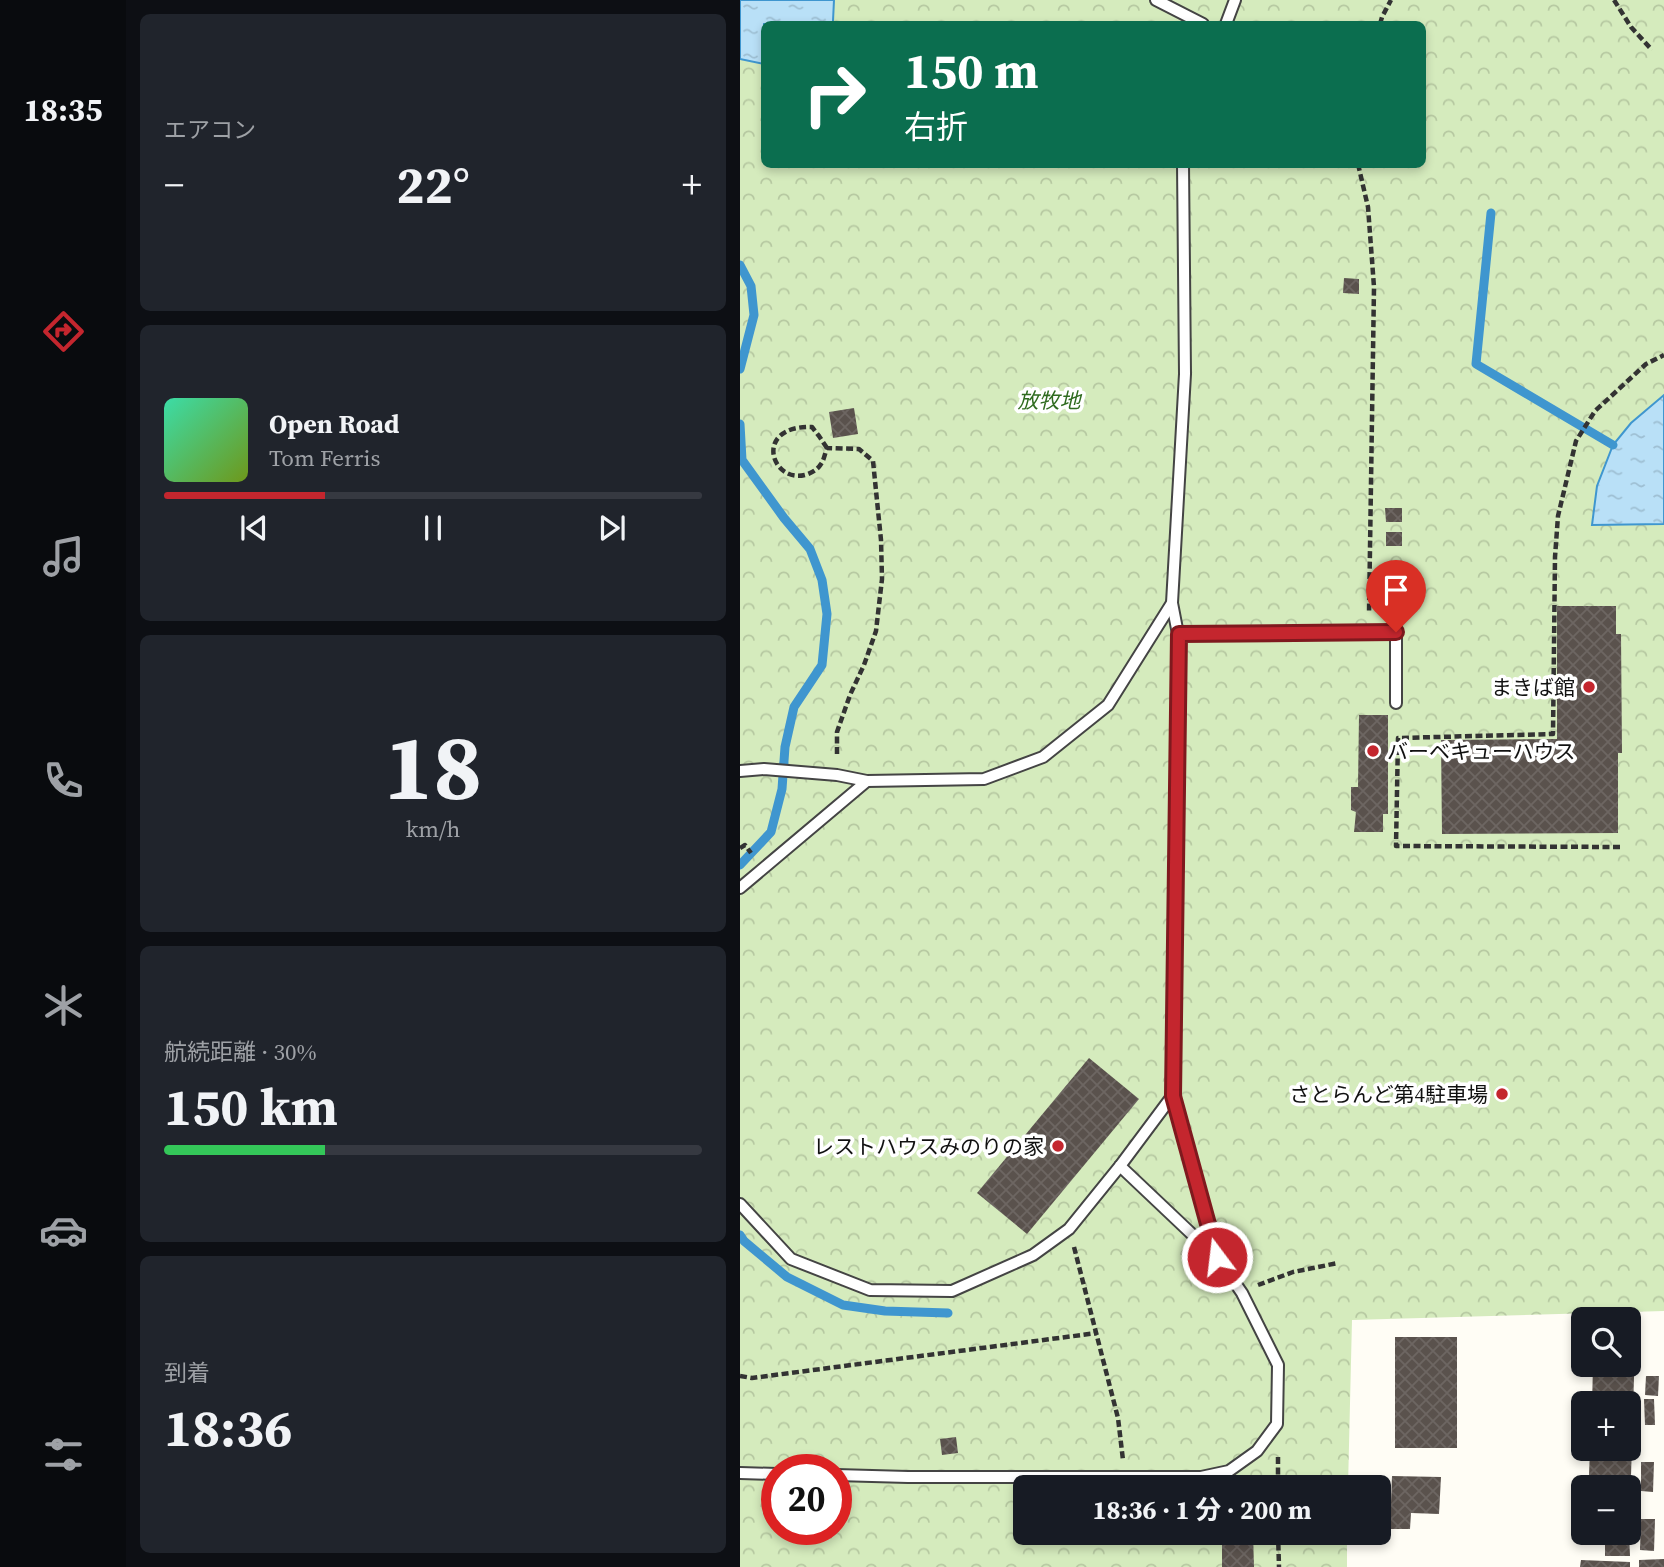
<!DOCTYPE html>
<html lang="ja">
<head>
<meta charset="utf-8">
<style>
	:root { --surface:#171b24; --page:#20242c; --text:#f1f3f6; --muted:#9ea1a6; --line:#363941; --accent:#c4262e }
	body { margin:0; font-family:"Source Serif 4","Noto Sans JP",serif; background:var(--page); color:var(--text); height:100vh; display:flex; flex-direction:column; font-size:26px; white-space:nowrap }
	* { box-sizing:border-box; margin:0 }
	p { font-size:23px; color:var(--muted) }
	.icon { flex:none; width:38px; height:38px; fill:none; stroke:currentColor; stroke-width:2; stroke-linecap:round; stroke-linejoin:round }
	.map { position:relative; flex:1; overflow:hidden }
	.details { display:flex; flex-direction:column; gap:14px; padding:14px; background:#0d0f14; width:614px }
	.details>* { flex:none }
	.banner { position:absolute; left:21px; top:21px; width:665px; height:147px; border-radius:10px; box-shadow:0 4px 10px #0003; background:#0b6e4f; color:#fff; overflow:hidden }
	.fabs { position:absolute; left:831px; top:1307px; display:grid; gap:14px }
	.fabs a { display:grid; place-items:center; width:70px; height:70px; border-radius:10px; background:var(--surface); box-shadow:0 4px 10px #0003; font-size:35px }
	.speed { position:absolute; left:21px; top:1454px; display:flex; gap:14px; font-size:35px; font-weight:700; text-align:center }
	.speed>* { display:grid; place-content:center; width:91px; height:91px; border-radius:50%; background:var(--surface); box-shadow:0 4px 10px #0003; line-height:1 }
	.speed .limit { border:10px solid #d22; background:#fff; color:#111 }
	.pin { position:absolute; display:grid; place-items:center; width:60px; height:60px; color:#fff; margin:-72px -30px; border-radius:50% 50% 50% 0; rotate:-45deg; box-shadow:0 0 7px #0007 }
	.pin .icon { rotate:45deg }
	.me { position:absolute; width:77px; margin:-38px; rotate:345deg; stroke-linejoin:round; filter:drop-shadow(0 0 5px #0008) }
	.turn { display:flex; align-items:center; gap:24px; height:147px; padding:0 28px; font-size:32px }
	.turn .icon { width:91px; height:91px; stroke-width:2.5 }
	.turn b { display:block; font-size:49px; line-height:60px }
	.big { font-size:52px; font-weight:700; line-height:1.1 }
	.details .tile { flex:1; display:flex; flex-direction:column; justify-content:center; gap:10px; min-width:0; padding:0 24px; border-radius:10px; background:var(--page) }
	.details .dial { align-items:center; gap:0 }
	.dial b { font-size:91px; line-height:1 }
	.song { display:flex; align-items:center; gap:21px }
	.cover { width:84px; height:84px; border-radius:10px; background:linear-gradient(135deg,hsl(160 70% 55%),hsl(80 70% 35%)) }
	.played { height:7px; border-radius:4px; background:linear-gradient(90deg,var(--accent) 30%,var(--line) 30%) }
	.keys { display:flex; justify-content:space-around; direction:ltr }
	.heat { display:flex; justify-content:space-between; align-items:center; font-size:38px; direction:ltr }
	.charge { height:10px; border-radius:5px; background:linear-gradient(90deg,#34c759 30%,var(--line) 0) }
	.trip { position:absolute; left:273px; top:1475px; width:378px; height:70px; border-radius:10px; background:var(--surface); box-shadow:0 4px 10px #0003; font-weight:700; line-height:70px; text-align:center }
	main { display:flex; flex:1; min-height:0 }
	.tabs { display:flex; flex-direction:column; width:126px; justify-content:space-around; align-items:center; background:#090b0e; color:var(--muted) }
	.tabs .icon { width:49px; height:49px }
	.tabs .active { color:var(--accent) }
	.tabs b { font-size:32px; color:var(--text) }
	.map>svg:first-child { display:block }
	.park { fill:url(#park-crowns); fill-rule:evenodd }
	.water { fill:url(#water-ripples); stroke:#3f96cf; stroke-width:2 }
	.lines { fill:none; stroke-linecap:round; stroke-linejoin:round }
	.stream { stroke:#3f96cf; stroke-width:9 }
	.building { fill:url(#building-cross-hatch) }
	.lane-casing { stroke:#444; stroke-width:14 }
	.path { stroke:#333; stroke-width:4.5; stroke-dasharray:7 3.5; stroke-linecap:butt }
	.lane { stroke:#fff; stroke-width:10 }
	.route-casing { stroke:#7f191e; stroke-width:18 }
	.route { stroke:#c4262e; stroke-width:12 }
	.poi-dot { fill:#c4262e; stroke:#fff; stroke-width:2.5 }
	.labels { text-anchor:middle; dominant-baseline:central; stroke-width:7; stroke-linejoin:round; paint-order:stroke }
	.park-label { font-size:21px; font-style:italic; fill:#2f6b1f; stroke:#fff }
	.poi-label { font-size:21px; fill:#111; stroke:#fff; text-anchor:end }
</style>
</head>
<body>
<main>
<nav class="tabs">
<b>18:35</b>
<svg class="icon active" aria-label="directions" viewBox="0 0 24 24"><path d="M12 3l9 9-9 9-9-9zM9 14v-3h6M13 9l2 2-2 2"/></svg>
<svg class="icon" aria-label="music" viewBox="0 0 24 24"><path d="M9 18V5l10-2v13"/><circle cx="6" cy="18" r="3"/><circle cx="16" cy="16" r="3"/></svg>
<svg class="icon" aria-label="phone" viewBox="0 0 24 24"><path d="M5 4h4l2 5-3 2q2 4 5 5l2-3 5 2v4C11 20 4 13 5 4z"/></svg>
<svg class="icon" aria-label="climate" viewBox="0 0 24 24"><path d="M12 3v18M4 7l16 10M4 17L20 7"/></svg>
<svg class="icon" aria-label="car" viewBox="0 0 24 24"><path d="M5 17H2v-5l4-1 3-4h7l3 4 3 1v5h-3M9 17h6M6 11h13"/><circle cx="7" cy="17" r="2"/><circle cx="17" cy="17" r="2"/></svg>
<svg class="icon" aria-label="filters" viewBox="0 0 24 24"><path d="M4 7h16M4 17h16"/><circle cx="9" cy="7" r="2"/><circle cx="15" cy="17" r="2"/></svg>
</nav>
<section class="details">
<div class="tile"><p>エアコン</p>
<div class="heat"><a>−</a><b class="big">22°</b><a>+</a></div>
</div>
<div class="tile">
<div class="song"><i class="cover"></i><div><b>Open Road</b><p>Tom Ferris</p></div></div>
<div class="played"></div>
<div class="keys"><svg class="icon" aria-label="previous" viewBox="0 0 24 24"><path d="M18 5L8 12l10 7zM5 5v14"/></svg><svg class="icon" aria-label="pause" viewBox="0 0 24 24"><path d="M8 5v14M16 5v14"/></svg><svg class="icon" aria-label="next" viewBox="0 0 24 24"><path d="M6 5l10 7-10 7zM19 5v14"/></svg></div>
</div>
<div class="tile dial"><b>18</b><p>km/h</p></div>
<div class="tile"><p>航続距離 · 30%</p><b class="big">150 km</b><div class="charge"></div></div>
<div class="tile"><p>到着</p><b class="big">18:36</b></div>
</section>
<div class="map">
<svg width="924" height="1567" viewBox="0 0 924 1567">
	<defs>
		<pattern id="park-crowns" width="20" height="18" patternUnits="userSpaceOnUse" patternTransform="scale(1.75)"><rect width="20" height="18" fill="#d5ebbd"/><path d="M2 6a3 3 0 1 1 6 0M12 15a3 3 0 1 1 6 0" fill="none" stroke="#b6c8a1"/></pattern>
		<pattern id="water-ripples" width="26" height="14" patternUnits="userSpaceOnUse" patternTransform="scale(1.75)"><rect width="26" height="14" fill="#b9e0f7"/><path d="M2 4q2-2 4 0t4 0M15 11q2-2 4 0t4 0" fill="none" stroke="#9ebfd3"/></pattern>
		<pattern id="building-cross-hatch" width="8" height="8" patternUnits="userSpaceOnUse" patternTransform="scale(1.75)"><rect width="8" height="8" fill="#5a524d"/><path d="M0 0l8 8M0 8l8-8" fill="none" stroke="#6d6662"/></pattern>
	</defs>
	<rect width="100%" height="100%" fill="#fffdf5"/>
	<!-- park -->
	<path class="park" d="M0,0H924V1311L612,1320L608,1487L285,1488V1533H607V1567H0ZM24,24H682V164H24ZM37,1470H96V1530H37Z"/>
	<!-- water -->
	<g class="water">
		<polygon points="0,0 94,0 93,21 91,24 24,24 24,64 0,59"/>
		<polygon points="924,395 924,524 852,525 857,486 873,445 891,423"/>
	</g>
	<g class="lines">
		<!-- stream -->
		<g class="stream">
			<polyline points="751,213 736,364 873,445"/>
			<polyline points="0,265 11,286 14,315 0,369"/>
			<polyline points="0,424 2,460 44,518 70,549 82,580 87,614 82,665 54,707 45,747 42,789 31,832 0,865"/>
			<polyline points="0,1235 4,1241 47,1277 103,1305 145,1311 208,1313"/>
		</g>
	</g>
	<!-- building -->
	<g class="building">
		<polygon points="604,278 619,279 619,294 603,293"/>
		<polygon points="114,408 118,434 93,438 89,412"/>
		<polygon points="645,508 662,508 662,522 646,522"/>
		<rect x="646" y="532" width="16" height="14"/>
		<polygon points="817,606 876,606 876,634 881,634 882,753 878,753 878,833 702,834 701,740 817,739"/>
		<polygon points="619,715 648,715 648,814 643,814 643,832 614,832 616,812 611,810 611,787 618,787"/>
		<polygon points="349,1058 399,1099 287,1234 237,1193"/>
		<rect x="655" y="1337" width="62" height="111"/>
		<polygon points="889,1344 895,1345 891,1476 849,1475 850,1449 889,1449 889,1404 852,1404 853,1365 889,1365"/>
		<polygon points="906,1376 919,1376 918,1396 905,1395"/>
		<polygon points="904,1399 914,1399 915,1425 905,1425"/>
		<polygon points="216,1437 218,1453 202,1455 200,1439"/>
		<polygon points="901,1462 914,1462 913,1492 901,1491"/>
		<polygon points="652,1476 701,1477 699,1514 671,1513 670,1529 650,1529"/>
		<polygon points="901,1519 915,1519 914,1551 900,1550"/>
		<polygon points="482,1533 513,1533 514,1567 482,1567"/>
		<polygon points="865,1533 889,1533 890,1556 865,1556"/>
		<polygon points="924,1559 924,1567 899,1567 899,1560"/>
		<polygon points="841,1560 890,1562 890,1567 840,1567"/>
	</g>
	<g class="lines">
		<!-- lane casing -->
		<g class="lane-casing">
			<g id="lane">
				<polyline points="416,0 463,24"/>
				<polyline points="486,24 495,0"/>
				<polyline points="438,634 656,632 656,703"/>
				<polyline points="0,771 24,769 97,775 127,781 244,779 303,757 368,705 432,603 445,374 443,164"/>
				<polyline points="0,888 127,781"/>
				<polyline points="380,1166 475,1256"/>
				<polyline points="0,1204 51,1259 130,1290 212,1291 293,1255 329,1229 380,1166 433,1095"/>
				<polyline points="0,1473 37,1474"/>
				<polyline points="96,1475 168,1477 461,1477 489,1471 517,1451 537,1424 538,1365 502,1293 477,1257 433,1095 438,634 432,603"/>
			</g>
		</g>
		<!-- path -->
		<g class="path">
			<polyline points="874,0 891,27 912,50"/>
			<polyline points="640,24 642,17 651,0"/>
			<polyline points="618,164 628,207 634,287 629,614"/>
			<path d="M87,448L79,436L72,427C11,425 32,487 68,474C73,472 78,469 81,464C84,460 85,453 87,448L119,449L133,461L141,540L142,579L136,631L124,665L110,695L97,732V756"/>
			<polyline points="880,847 656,846 658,738 813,734 815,557 818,516 836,441 855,411 906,364 924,355"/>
			<polyline points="0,848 5,845 11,853"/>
			<polyline points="334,1247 378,1418 383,1460"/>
			<polyline points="518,1285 553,1272 598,1263"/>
			<polyline points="0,1376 12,1378 357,1333"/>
			<polyline points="538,1457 538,1488"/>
			<polyline points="538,1533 539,1567"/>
		</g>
		<!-- lane -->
		<use href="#lane" class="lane"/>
	</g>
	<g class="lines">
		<!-- route casing -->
		<g class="route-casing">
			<polyline id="route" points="477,1257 433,1096 439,634 656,632"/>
		</g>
		<!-- route -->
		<use href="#route" class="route"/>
	</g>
	<!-- markers -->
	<g class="poi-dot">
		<circle cx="849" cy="687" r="7"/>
		<circle cx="633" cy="751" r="7"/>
		<circle cx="762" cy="1094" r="7"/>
		<circle cx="318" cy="1146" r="7"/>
	</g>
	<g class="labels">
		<!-- park labels -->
		<g class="park-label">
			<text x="309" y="400">放牧地</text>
		</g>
		<!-- poi labels -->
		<g class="poi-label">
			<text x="835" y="687">まきば館</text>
			<text x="647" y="751" text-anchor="start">バーベキューハウス</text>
			<text x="748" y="1094">さとらんど第4駐車場</text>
			<text x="304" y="1146">レストハウスみのりの家</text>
		</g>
	</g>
</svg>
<div class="fabs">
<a><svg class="icon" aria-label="search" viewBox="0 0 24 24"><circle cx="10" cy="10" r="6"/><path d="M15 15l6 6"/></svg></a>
<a>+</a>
<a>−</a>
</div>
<div class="speed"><div class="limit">20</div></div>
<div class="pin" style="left:656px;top:632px;background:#d93025"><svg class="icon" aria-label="arrive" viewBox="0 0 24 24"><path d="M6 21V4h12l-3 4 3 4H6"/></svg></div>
<svg class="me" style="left:477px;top:1257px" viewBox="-20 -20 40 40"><circle r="17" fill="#c4262e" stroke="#fff" stroke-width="3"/><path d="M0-11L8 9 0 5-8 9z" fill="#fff"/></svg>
<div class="trip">18:36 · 1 分 · 200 m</div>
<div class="banner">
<div class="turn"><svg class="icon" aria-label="right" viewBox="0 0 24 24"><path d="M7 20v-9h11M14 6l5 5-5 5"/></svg><div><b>150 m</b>右折</div></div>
</div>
</div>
</main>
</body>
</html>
